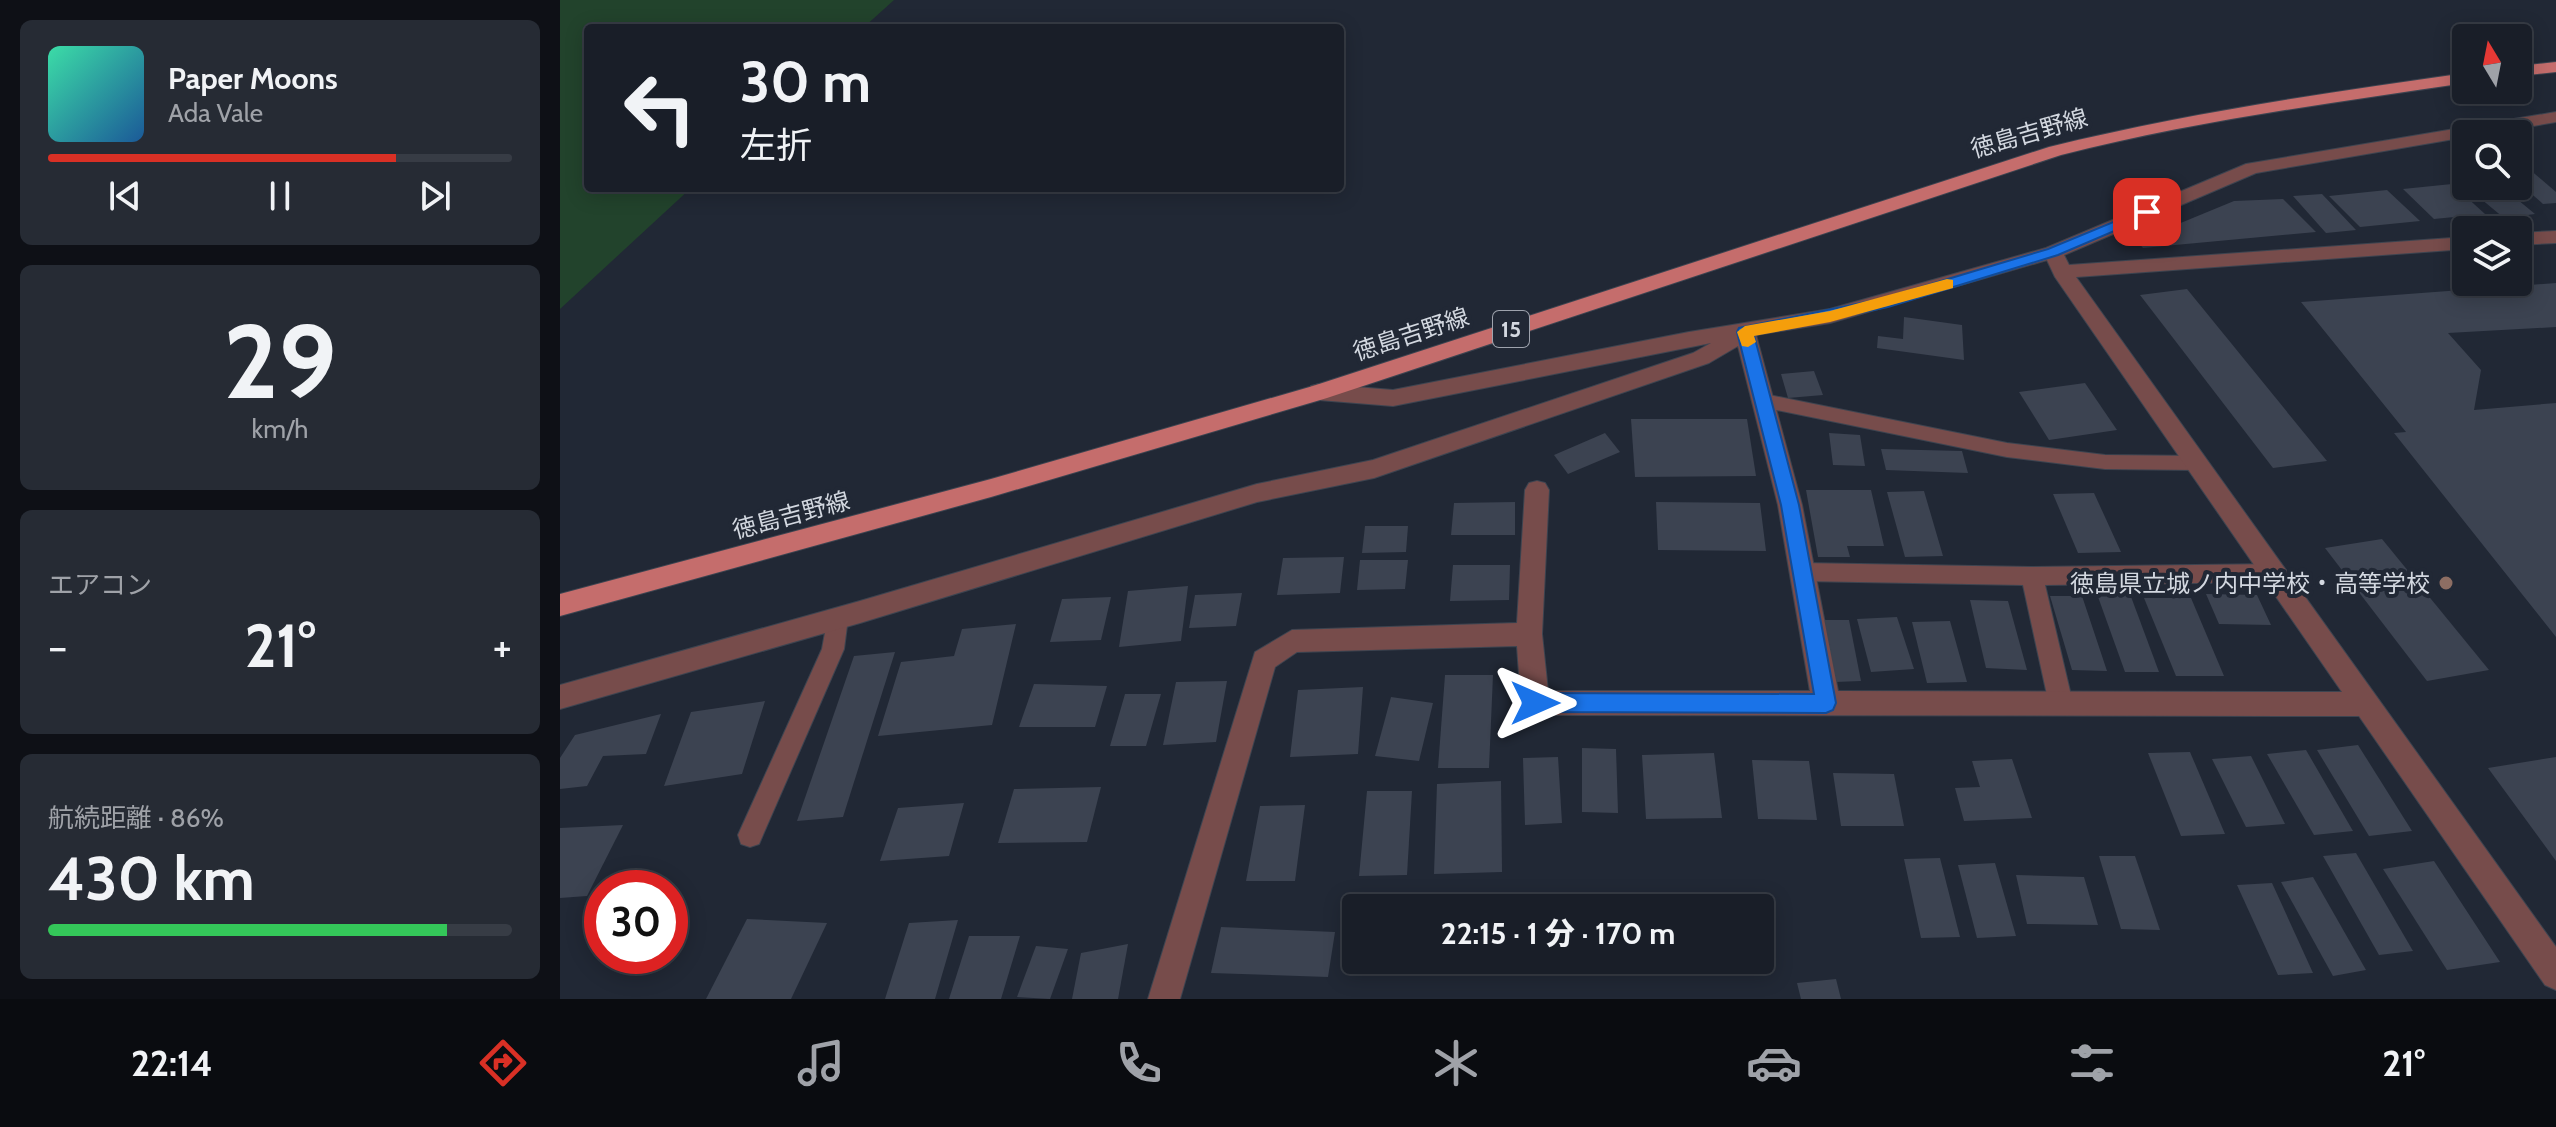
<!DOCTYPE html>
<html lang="ja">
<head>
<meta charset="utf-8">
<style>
	:root { --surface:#191e28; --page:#262b34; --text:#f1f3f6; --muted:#9fa2a8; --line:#373c45; --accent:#d93025 }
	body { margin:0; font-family:Cabin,"Noto Sans JP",sans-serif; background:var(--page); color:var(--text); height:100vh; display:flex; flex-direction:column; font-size:30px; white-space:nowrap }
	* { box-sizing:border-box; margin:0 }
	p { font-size:26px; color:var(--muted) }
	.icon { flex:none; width:44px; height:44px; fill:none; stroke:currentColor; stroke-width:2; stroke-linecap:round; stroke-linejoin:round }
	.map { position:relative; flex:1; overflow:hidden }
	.sheet { display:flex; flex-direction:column; gap:20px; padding:20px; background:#0e1016; width:560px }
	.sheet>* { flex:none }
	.banner { position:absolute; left:24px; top:24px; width:760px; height:168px; border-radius:8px; box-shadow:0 4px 20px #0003,0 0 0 2px var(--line); background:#191e28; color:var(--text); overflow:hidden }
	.needle { width:52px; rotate:350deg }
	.controls { position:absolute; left:1892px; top:24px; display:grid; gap:16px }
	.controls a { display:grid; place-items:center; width:80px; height:80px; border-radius:8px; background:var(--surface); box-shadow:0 4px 20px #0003,0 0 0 2px var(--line); font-size:40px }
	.speed { position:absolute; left:24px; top:870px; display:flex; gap:16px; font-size:40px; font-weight:700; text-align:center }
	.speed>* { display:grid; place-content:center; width:104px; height:104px; border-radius:50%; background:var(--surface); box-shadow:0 4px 20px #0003,0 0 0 2px var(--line); line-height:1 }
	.speed .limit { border:12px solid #d22; background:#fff; color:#111 }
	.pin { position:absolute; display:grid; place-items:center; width:68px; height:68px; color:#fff; margin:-34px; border-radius:16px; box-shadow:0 4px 12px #0006 }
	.me { position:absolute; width:88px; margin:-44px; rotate:90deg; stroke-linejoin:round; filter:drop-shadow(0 0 6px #0008) }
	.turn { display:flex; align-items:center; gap:28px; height:168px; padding:0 24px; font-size:36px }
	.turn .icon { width:104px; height:104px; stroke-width:2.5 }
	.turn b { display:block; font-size:56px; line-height:68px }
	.big { font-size:60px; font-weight:800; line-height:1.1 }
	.sheet .card { flex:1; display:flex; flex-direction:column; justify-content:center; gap:12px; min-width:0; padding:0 28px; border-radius:12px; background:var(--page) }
	.sheet .dial { align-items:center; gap:0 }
	.dial b { font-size:104px; line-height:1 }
	.song { display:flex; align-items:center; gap:24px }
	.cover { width:96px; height:96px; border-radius:12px; background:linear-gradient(135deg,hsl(160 70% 55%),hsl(210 70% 35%)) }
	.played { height:8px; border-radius:4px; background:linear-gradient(90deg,var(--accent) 75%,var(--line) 75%) }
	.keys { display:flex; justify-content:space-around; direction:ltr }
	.heat { display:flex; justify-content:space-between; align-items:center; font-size:44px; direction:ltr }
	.charge { height:12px; border-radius:6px; background:linear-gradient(90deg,#34c759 86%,var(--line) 0) }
	.trip { position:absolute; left:782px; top:894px; width:432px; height:80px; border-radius:8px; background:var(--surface); box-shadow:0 4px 20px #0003,0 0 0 2px var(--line); font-weight:800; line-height:80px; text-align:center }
	.dock { display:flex; height:128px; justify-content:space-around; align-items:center; background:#0a0c10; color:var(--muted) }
	.dock .icon { width:56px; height:56px }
	.dock .on { color:var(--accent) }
	.dock b { font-size:36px; color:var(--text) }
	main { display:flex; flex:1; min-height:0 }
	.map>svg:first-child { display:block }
	.green { fill:#22432c }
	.building { fill:#3c4351 }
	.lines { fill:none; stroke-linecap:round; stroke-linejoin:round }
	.lane-casing { stroke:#3d4450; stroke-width:2 }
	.street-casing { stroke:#3d4450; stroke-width:2 }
	.primary-casing { stroke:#3d4450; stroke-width:2 }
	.lane { fill:#774c4b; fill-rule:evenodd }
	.street { fill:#774c4b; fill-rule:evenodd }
	.primary { fill:#c56d6c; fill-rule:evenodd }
	.route { fill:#1a73e8; stroke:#114b97; stroke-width:2 }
	.slow { fill:#f59e0b }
	.education-dot { fill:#8d6e63; stroke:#212835; stroke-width:3 }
	.labels { text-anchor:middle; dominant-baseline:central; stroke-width:8; stroke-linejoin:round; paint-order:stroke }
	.shield { fill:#212835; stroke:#9ea3ad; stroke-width:2 }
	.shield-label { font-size:22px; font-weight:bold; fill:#d3d8e0 }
	.street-label { font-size:24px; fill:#d3d8e0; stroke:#212835 }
	.poi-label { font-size:24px; fill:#d3d8e0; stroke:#212835; text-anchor:end }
</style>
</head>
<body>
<main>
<section class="sheet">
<div class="card">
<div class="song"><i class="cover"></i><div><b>Paper Moons</b><p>Ada Vale</p></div></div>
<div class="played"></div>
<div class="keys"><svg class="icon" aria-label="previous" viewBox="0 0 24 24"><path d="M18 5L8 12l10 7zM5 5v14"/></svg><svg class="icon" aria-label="pause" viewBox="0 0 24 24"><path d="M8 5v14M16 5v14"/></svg><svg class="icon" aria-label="next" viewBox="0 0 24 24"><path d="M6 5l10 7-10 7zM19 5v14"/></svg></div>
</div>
<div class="card dial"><b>29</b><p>km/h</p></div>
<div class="card"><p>エアコン</p>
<div class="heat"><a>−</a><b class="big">21°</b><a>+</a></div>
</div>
<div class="card"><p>航続距離 · 86%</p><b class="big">430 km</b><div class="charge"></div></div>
</section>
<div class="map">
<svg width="1996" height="999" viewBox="0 0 1996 999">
	<rect width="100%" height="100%" fill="#212835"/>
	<!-- green -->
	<polygon class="green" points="0,0 334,0 303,28 28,28 28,188 131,188 0,309"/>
	<!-- building -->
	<g class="building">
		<polygon points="1958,163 1962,163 1996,192 1996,203 1983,204 1958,182"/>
		<polygon points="1906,172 1906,186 1941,186 1975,214 1944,218 1891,174"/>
		<polygon points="1892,184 1925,214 1874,219 1843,189"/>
		<polygon points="1827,190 1860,221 1800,227 1769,196"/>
		<polygon points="1762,194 1796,230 1766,233 1733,196"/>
		<polygon points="1723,199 1756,232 1583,248 1577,241 1674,201"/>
		<polygon points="1996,283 1996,327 1888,333 1921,370 1914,410 1996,403 1996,637 1834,433 1846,432 1741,302"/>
		<polygon points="1627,289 1767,461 1713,468 1580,295"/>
		<polygon points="1344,317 1402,325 1404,360 1317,348 1318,336 1343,339"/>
		<polygon points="1254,371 1263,395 1228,398 1221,374"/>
		<polygon points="1525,383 1557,430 1489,440 1459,392"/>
		<polygon points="1071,419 1187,419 1196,476 1075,477"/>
		<polygon points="1045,433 1060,452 1008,474 994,455"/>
		<polygon points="1269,433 1300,435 1305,466 1273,465"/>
		<polygon points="1321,449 1402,451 1408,473 1326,470"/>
		<polygon points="1246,490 1311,490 1324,546 1287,546 1290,557 1258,557"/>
		<polygon points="1364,491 1383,556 1345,557 1327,492"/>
		<polygon points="1534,493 1561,552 1518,553 1493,494"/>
		<polygon points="955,502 955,535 891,535 894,503"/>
		<polygon points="1096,502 1200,503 1206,551 1098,550"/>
		<polygon points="805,526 848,526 846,552 802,553"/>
		<polygon points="1822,539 1929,670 1867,681 1765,548"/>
		<polygon points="784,557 780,593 717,595 723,558"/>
		<polygon points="800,560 848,560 845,589 797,590"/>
		<polygon points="893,565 950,565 949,600 890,601"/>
		<polygon points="628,586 621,641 559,647 568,591"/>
		<polygon points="682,593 676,626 629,628 635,595"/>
		<polygon points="1537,594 1570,594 1599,672 1565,672"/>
		<polygon points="1646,594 1697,595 1711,625 1659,624"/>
		<polygon points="1490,596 1522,596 1547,671 1512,670"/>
		<polygon points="551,597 541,640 490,642 502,599"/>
		<polygon points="1584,598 1631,598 1664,676 1616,676"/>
		<polygon points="1410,600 1448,601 1467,670 1426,668"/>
		<polygon points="1337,617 1354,669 1311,672 1297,619"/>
		<polygon points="1263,620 1289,620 1301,681 1275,682"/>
		<polygon points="1390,621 1407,682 1367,683 1352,622"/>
		<polygon points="456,624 432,725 318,736 341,662 394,656 402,629"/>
		<polygon points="335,652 283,817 237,821 294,656"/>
		<polygon points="885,675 933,675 929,768 878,768"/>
		<polygon points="667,681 656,742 603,745 616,682"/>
		<polygon points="474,684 547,686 535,727 459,727"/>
		<polygon points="803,687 798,754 730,757 738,690"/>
		<polygon points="565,694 601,694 586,746 550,746"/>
		<polygon points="831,697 873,703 859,761 815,756"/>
		<polygon points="205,701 182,774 104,786 131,712"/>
		<polygon points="101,714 86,754 43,756 27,786 0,789 0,758 15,735"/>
		<polygon points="1798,745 1852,831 1809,836 1757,750"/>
		<polygon points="1022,748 1056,749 1058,813 1022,812"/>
		<polygon points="1746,750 1793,831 1754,835 1707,754"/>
		<polygon points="1630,752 1665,834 1621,836 1588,753"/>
		<polygon points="1154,753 1162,818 1086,819 1082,755"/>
		<polygon points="1691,756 1725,824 1686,827 1652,759"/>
		<polygon points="998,757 1002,823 965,825 963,758"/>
		<polygon points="1996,757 1996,861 1928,768"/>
		<polygon points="1452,759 1472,818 1404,821 1395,788 1420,787 1412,761"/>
		<polygon points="1192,760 1249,761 1257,820 1198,819"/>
		<polygon points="1273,773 1334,774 1344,826 1281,826"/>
		<polygon points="941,781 942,872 874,874 877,784"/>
		<polygon points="541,787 527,842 438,843 454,789"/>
		<polygon points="807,791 852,791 847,875 799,876"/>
		<polygon points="404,803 389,856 320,861 338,808"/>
		<polygon points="745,805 735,881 686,881 700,806"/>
		<polygon points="63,825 27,896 0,898 0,828"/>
		<polygon points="1796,853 1853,951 1819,955 1763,856"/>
		<polygon points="1539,856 1575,856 1600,930 1561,929"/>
		<polygon points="1380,858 1400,937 1361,938 1344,859"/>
		<polygon points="1874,861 1940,962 1887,970 1823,869"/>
		<polygon points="1435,863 1456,936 1417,938 1398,865"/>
		<polygon points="1456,875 1524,877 1538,925 1467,924"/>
		<polygon points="1753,877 1806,970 1773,976 1721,882"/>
		<polygon points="1712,883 1753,973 1718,975 1677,885"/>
		<polygon points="187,919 267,923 231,999 146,999"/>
		<polygon points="398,920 375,999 325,999 349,923"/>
		<polygon points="661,927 775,932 768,977 651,973"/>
		<polygon points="409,936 460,936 441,999 389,999"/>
		<polygon points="568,944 558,999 512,999 521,953"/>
		<polygon points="476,946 508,949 490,999 457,997"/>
		<polygon points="1276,979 1281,999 1241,999 1237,983"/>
	</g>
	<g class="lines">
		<!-- lane casing -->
		<g class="lane-casing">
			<g id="lane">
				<polygon points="1204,394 1447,443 1545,455 1638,456 1645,458 1648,463 1645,468 1638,470 1545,469 1447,457 1197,406 1195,401"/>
				<polygon points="1242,563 1472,567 1716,564 1723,567 1727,573 1723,579 1716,582 1485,585 1513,704 1509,711 1501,714 1493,711 1489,704 1463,585 1242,581 1235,578 1231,572 1235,566"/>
				<polygon points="277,609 285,611 288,618 284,649 199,844 190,847 181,844 178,835 262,649 269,611"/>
			</g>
		</g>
		<!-- street casing -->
		<g class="street-casing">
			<g id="street">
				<path d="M1996,112V122L1926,134H1906V137L1696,173L1504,255L1509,265L1906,237V249L1516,277L1996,947V990L1985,985L1799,716L975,715L965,712L961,703L957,646L737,652L715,667L620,999H588L695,652L732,630L957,623L965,490L969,483L977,481L985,483L989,490L982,634L988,691H1250L1218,505L1178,346L1149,363L814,478L697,502L300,623L0,709V685L300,601L697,484L813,460L1133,353L1151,343L833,406L759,400L751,398L748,392L751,386L759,384L833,390L1129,332L1270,309L1486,248L1686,164ZM1487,260L1495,277L1782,692L1278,691L1242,505L1196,335L1270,323Z"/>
				<polygon points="1996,231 1996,243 1958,245 1958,233"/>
			</g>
		</g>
		<!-- primary casing -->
		<g class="primary-casing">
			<g id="primary">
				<polygon points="1996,62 1996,72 1958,76 1958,66"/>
				<path d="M1906,73V83C1770,103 1635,121 1501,155L767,398L431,497L0,616V594L431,479L753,386L1489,147C1627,113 1765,93 1906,73Z"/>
			</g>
		</g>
		<!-- lane -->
		<use href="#lane" class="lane"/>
		<!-- street -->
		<use href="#street" class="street"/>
		<!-- primary -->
		<use href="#primary" class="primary"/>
	</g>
	<!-- route -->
	<polygon class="route" points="1587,208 1594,212 1592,215 1498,255 1328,307 1194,335 1239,505 1276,703 1273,710 1266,713 975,712 967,709 964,703 967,696 975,693 1254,694 1221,505 1177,332 1179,328 1321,299 1488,249"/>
	<!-- slow -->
	<polygon class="slow" points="1387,279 1393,280 1393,288 1270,322 1194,336 1196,342 1188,347 1182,346 1177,332 1185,326 1270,311"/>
	<!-- markers -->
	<circle class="education-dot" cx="1886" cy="583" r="8"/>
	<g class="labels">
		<!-- shield labels -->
		<rect class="shield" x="933" y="311" width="36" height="36" rx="6"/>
		<g class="shield-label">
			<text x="951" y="329">15</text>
		</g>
		<!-- street labels -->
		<g class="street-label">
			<text transform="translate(1469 133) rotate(-16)">徳島吉野線</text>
			<text transform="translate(851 334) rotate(-18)">徳島吉野線</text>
			<text transform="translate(231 515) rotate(-15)">徳島吉野線</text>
		</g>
		<!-- poi labels -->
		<g class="poi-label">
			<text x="1870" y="583">徳島県立城ノ内中学校・高等学校</text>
		</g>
	</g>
</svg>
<div class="controls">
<a><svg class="needle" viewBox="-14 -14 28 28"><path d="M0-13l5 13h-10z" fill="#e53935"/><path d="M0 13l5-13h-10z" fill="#9fa2a8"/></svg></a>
<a><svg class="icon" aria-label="search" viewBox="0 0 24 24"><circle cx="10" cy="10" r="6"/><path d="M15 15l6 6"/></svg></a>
<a><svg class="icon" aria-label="layers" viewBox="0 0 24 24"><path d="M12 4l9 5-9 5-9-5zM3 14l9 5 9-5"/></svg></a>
</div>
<div class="speed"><div class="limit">30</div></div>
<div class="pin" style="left:1587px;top:212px;background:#d93025"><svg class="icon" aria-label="arrive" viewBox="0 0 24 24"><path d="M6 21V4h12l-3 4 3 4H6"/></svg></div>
<svg class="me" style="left:975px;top:703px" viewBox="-20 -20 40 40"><path d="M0-17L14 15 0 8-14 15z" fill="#1a73e8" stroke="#fff" stroke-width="4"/></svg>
<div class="trip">22:15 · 1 分 · 170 m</div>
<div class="banner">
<div class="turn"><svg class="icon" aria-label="left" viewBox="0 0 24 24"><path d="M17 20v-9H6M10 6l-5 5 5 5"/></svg><div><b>30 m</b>左折</div></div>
</div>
</div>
</main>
<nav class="dock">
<b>22:14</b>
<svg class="icon on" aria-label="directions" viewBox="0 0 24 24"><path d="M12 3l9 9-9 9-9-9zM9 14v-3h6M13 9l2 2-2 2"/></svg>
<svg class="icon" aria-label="music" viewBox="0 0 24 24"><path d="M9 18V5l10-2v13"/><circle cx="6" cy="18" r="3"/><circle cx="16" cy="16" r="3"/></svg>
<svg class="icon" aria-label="phone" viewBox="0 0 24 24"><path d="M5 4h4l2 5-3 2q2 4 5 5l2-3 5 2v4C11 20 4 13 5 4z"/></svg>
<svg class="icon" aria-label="climate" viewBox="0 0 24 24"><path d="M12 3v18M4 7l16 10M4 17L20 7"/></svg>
<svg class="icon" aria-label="car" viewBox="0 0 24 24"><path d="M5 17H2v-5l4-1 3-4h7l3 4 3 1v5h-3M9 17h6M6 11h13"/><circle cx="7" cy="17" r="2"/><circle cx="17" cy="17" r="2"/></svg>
<svg class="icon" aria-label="filters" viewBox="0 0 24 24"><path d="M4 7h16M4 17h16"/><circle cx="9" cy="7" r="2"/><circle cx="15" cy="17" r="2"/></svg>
<b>21°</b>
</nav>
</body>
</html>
